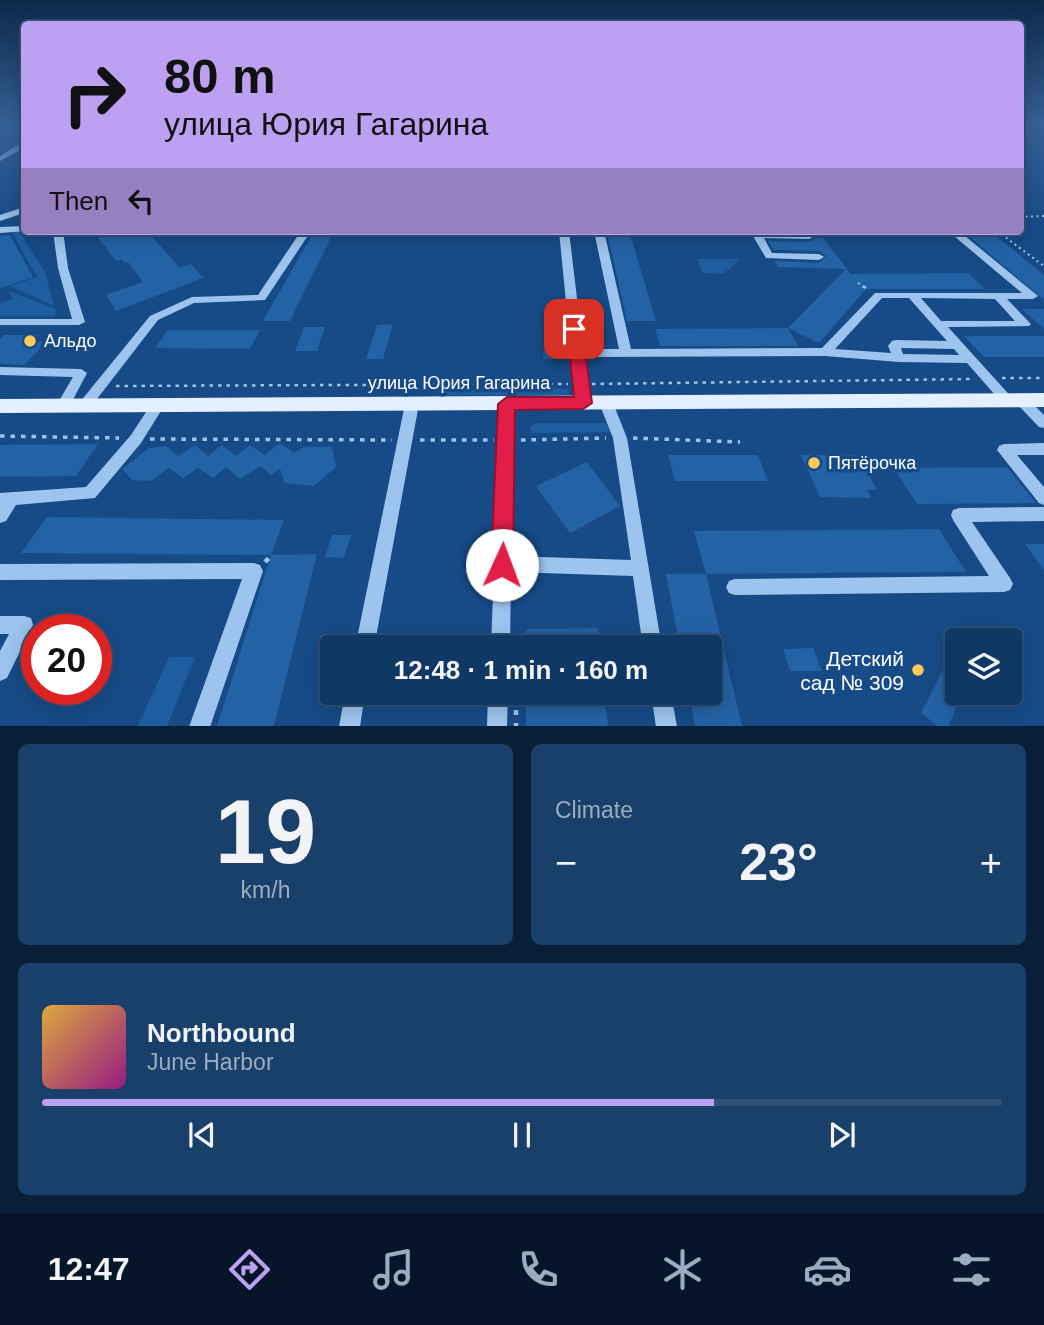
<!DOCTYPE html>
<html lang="en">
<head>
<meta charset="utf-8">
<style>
	:root { --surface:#103865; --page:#193f6b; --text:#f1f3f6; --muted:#9cacbf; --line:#305279; --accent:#bca0f2 }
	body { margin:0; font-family:Arial,sans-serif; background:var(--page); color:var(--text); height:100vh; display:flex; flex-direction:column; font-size:26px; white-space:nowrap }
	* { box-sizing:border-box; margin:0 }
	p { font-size:23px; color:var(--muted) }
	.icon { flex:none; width:38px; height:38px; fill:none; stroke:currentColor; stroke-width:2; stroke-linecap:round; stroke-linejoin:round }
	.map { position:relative; height:726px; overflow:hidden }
	.side { display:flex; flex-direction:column; gap:18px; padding:18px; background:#091f38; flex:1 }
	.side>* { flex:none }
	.top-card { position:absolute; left:21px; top:21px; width:1003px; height:214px; border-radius:7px; box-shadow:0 4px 18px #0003,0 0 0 2px var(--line); background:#bca0f2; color:#111; overflow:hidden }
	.fabs { position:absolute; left:945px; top:628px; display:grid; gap:14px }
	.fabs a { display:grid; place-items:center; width:77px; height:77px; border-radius:7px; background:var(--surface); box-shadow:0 4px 18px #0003,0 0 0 2px var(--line); font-size:35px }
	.speed { position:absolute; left:21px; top:614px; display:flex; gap:14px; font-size:35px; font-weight:700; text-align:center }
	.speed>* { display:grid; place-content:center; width:91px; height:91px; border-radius:50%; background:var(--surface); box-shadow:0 4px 18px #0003,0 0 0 2px var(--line); line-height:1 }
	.speed .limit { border:10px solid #d22; background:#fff; color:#111 }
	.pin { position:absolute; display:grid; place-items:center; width:60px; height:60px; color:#fff; margin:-30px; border-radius:14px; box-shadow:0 4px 10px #0006 }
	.me { position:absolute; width:77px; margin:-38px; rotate:2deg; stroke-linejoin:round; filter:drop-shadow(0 0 5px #0008) }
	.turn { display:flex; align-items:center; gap:24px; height:147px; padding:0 28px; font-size:32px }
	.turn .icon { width:91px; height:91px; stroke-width:2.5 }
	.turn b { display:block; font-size:49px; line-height:60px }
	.then { display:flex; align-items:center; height:66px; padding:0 28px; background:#0003; gap:14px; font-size:26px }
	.big { font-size:52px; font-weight:600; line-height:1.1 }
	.side .card { flex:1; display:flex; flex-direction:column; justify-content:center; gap:10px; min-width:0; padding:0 24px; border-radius:10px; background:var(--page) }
	.side .dial { align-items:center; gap:0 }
	.dial b { font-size:91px; line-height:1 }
	.song { display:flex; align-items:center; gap:21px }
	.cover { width:84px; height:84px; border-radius:10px; background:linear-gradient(135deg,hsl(40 70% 55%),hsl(310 70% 35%)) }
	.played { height:7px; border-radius:4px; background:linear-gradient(90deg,var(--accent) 70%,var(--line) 70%) }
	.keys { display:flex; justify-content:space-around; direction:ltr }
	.heat { display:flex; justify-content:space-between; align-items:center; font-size:38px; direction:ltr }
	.side .tiles { flex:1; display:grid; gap:18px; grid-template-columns:1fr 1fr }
	.card:last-child { grid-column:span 2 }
	.trip { position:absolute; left:320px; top:635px; width:402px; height:70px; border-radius:7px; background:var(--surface); box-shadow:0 4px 18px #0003,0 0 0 2px var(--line); font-weight:600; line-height:70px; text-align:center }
	.tab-bar { display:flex; height:112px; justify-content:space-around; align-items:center; background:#061628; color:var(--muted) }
	.tab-bar .icon { width:49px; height:49px }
	.tab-bar .active { color:var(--accent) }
	.tab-bar b { font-size:32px; color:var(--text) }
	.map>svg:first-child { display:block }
	.green { fill:#1f5da1 }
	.building { fill:#2462a6 }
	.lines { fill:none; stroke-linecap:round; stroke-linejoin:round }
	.path-far3 { stroke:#9dc4ee; stroke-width:2; stroke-dasharray:2 3.5; stroke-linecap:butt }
	.path-far2 { stroke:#9dc4ee; stroke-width:2.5; stroke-dasharray:3.5 5; stroke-linecap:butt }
	.path-far1 { stroke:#9dc4ee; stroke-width:3.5; stroke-dasharray:4.5 6; stroke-linecap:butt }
	.path { stroke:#9dc4ee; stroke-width:4.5; stroke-dasharray:5 8; stroke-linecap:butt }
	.minor { fill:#9dc4ee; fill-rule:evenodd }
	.major { fill:#e4efff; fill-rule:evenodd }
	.route { fill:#e11d48; stroke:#92132f; stroke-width:2 }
	.poi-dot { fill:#ffca5a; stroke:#164b87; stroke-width:2.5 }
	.labels { text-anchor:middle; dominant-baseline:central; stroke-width:7; stroke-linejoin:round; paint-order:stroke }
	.poi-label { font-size:18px; fill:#fff; stroke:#164b87; text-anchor:start }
	.street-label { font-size:18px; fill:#fff; stroke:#164b87 }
	.near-poi-label { font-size:21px; fill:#fff; stroke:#164b87; text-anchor:end }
</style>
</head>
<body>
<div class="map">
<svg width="1044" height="727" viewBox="0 0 1044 727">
	<rect width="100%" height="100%" fill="#164b87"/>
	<!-- green -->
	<g class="green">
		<polygon points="11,231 19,231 45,272 54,306 10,286 37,277"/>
		<polygon points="697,259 741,259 723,274 703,273"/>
		<polygon points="9,291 56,309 55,316 0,316 0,303 13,299"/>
		<polygon points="448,389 568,389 569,395 447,395"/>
		<polygon points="535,423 606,423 610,432 531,433 530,428"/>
		<polygon points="169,657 195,657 167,726 138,726"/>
	</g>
	<!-- building -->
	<g class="building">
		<polygon points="105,231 147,231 180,268 191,264 203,278 116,311 106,295 143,282 128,262 125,263 122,259 116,261 99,239 97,234"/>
		<polygon points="314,231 334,231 290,321 263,321"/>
		<polygon points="607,231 629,231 656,321 627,321"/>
		<polygon points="963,231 990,231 1044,275 1044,300"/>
		<polygon points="10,235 33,277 0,288 0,236"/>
		<polygon points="815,238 823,238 851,274 968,273 985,289 866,289 819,343 788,328 846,269 778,267 774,261 819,263 826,256 819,251 774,250 768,241 809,242"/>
		<polygon points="1022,309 1044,309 1044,329"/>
		<polygon points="393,324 383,359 366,359 377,325"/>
		<polygon points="304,327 325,327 317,351 295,351"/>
		<polygon points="561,327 563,359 543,359 545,328"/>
		<polygon points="788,328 798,346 660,346 655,329"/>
		<polygon points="168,330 260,330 250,349 155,348"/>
		<polygon points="4,335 39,335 33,341 47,341 24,365 0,364 0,339"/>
		<polygon points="964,336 1044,336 1044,357 984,357"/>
		<polygon points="280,443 294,453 304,447 332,447 336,467 314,486 285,483 280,469 271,475 261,466 240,479 226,467 213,478 198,468 183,478 169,468 151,481 132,480 122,469 149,448 166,446 178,456 195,445 208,456 222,445 236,456 250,445 265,455"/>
		<polygon points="98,444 76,476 0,477 0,445"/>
		<polygon points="668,455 758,455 768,481 675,481"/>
		<polygon points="801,455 858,455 877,490 867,490 871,498 820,497"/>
		<polygon points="587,462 620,506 570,533 536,486"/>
		<polygon points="1007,467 1036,503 917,504 894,468"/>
		<polygon points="47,517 284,520 271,555 21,553"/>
		<polygon points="939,529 966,572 706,574 694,531"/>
		<polygon points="332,535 351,535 344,558 325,557"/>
		<polygon points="1025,544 1044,544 1044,570"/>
		<polygon points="317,554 274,726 217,726 271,555"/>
		<polygon points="666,574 706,574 742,726 695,726 689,693 710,693 710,648 680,648"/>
		<polygon points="598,628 600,648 526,648 526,629"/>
		<polygon points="813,648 822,671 790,671 783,649"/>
		<polygon points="942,671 957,681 957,693 963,693 948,726 938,726 921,713"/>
		<polygon points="538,693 604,693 608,726 526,726 526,701 538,701"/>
	</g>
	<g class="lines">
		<!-- path-far3 -->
		<g class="path-far3">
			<polyline points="1020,217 1044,216"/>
			<polyline points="997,231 1044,266"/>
			<polyline points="858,283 865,288"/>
		</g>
		<!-- path-far2 -->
		<g class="path-far2">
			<polyline points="863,286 870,291"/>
			<polyline points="1002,378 1044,378"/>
			<polyline points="592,384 971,379"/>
			<polyline points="116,386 568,384"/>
		</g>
		<!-- path-far1 -->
		<g class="path-far1">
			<polyline points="0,436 119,438"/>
			<polyline points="633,438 740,442"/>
			<polyline points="150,439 392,440"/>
			<polyline points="420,440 494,440"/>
			<polyline points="521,440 606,438"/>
		</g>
		<!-- path -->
		<g class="path">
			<polyline points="265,562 270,557"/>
			<polyline points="516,710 516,727"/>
		</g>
		<!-- minor -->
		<g class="minor">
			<polygon points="1020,124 1025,124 1020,129"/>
			<polygon points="21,143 24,143 24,148 0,161 0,156"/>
			<polygon points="24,207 24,213 0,221 0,215"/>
			<polygon points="24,226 24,231 27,231 0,233 0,227"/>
			<polygon points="53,231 63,231 68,268 85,322 79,325 0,325 0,319 72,319 58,268"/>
			<polygon points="301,231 311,231 265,300 194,303 158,320 90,408 80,408 78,405 80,402 150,316 192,297 258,295"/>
			<path d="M559,231H569L583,349H619L594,231H604L631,349L822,348L875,293H1022L948,231H959L1038,296L1033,299H1007L1029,322L1031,324L1029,326L948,327L1015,401L1013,404H1003L967,363L899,362L825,356L584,357L590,403L588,406H578L571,353ZM882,298H909L947,341L896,340L892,341L888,346L891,353L835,349ZM921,298L995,299L1015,321H941ZM901,348L954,349L959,355L903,354Z"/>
			<polygon points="750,231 803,233 801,231 811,231 814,236 809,239 764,238 772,253 819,254 824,257 819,260 766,258"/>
			<polygon points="0,367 81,369 87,373 68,409 58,409 56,406 73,377 0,375"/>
			<polygon points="1022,396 1027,398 1044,415 1044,428 1039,427 1017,404 1015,401 1017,398"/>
			<polygon points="606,398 611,400 613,403 627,438 662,648 643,648 633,576 511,572 510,648 491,648 500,404 502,401 512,401 514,404 511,556 631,560 613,438 599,403 601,400"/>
			<polygon points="412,399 417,401 419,404 374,648 355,648 405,404 407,401"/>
			<polygon points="157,401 162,403 164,406 141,443 95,498 16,505 6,521 0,523 0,493 86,487 131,435 152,403"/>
			<polygon points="1044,443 1044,455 1017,455 1044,487 1044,505 1039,503 997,450 999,446 1004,444"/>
			<polygon points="1044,507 1044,521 972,522 1010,578 1013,584 1010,590 1004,592 735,595 729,593 726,587 729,581 735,579 989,576 953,520 951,515 953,510 959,508"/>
			<polygon points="254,563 260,565 263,571 210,727 189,727 242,579 0,580 0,564"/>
			<polygon points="0,616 24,616 31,618 33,625 7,678 0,681 0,651 9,634 0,634"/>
			<polygon points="345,693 365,693 360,727 339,727"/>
			<polygon points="488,693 508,693 507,727 487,727"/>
			<polygon points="651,693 671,693 677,727 656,727"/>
		</g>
		<!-- major -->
		<polygon class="major" points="1044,393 1044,407 0,413 0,399"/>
	</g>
	<!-- sky -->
	<linearGradient id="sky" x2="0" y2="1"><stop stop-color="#0c294a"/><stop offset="0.55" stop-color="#366196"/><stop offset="1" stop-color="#366196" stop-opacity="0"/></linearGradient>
	<rect width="1044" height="226" fill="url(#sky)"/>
	<!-- route -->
	<polygon class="route" points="574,324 582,329 592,403 583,409 515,410 513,565 510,572 502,575 494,572 491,565 498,404 507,397 574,397 567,329"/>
	<!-- markers -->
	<g class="poi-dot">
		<circle cx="30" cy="341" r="7"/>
		<circle cx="814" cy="463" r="7"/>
		<circle cx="918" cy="670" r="7"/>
	</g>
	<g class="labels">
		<!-- poi labels -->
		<g class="poi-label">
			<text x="44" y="341">Альдо</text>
			<text x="828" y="463">Пятёрочка</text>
		</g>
		<!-- street labels -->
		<g class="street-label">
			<text x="459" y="383">улица Юрия Гагарина</text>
		</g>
		<!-- near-poi labels -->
		<g class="near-poi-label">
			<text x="904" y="658">Детский<tspan x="904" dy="24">сад № 309</tspan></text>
		</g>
	</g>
</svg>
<div class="fabs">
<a><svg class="icon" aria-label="layers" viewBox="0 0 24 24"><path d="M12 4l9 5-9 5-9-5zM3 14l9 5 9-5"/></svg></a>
</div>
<div class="speed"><div class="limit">20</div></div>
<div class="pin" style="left:574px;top:329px;background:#d93025"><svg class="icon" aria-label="arrive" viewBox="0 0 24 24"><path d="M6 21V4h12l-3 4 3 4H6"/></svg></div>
<svg class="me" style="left:502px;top:565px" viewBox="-20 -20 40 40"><circle r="19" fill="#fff"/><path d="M0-13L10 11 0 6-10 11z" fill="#e11d48"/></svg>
<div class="trip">12:48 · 1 min · 160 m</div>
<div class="top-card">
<div class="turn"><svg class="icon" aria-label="right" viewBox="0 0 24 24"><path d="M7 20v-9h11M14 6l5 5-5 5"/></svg><div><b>80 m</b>улица Юрия Гагарина</div></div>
<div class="then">Then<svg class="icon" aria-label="left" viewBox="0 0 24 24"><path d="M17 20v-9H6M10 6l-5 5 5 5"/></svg></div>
</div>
</div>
<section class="side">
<div class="tiles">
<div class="card dial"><b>19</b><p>km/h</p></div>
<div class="card"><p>Climate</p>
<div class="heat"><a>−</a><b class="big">23°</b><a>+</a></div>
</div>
<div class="card">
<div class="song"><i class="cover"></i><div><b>Northbound</b><p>June Harbor</p></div></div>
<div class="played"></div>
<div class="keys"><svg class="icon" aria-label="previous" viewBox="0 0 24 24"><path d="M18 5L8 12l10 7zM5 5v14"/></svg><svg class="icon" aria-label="pause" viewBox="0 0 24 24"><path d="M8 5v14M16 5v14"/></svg><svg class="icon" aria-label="next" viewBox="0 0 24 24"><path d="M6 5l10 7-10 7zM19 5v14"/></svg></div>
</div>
</div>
</section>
<nav class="tab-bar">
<b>12:47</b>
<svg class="icon active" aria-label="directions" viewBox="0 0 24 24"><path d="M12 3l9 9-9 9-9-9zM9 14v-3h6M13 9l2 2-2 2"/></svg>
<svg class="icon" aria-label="music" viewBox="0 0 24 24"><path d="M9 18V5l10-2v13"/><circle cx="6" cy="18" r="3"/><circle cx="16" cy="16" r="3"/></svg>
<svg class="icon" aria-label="phone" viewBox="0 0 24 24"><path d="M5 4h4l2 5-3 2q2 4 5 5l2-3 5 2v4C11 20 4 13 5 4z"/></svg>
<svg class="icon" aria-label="climate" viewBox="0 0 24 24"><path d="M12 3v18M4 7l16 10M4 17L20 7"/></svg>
<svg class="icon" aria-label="car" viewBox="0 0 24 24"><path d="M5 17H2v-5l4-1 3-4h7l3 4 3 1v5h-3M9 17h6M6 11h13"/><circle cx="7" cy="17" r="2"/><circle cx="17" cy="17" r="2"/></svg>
<svg class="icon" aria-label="filters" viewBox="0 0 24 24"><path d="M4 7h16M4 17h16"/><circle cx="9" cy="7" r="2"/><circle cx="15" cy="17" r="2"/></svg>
</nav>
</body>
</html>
